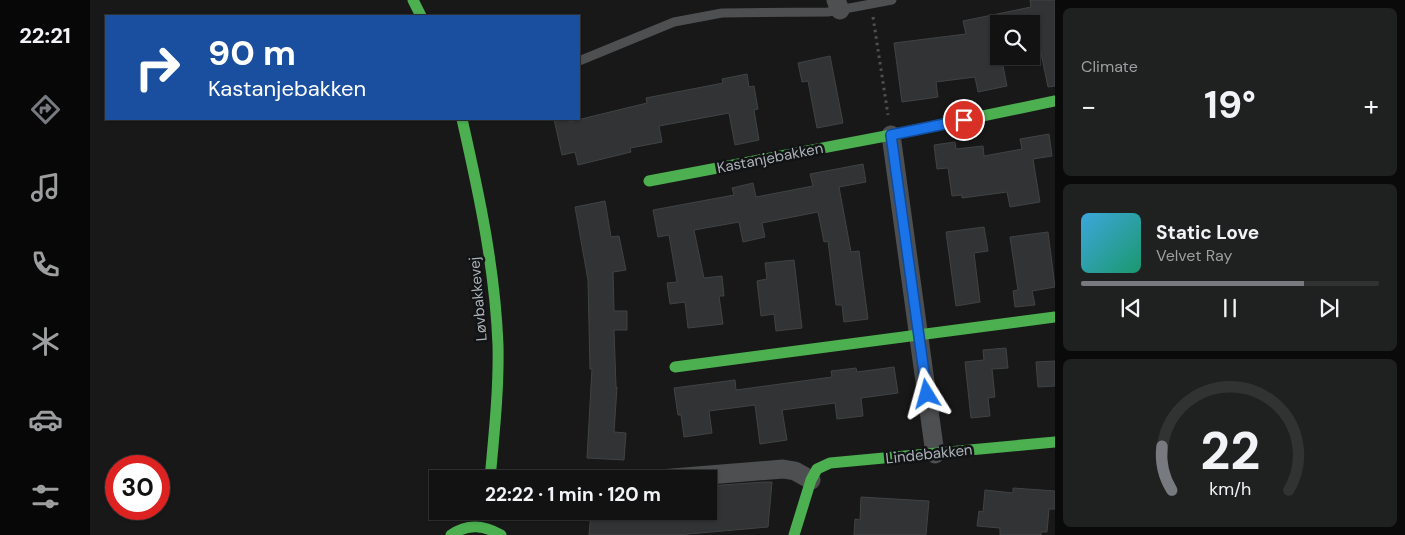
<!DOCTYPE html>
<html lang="en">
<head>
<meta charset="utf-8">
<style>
	:root { --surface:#121212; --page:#1f2020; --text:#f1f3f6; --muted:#9c9e9f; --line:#313232; --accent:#777b80 }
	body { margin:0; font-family:"DM Sans",sans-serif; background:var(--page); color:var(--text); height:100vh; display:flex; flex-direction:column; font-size:19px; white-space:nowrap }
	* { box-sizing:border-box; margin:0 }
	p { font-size:16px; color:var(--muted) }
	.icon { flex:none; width:28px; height:28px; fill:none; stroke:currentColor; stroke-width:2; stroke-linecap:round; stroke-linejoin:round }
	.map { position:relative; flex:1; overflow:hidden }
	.details { display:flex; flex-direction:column; gap:8px; padding:8px; background:#0a0a0a; width:350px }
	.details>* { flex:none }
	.hud { position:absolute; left:15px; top:15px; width:475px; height:105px; border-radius:0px; box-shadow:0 1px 4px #0004,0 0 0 1px var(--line); background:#1a4fa0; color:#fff; overflow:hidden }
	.fabs { position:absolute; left:900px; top:15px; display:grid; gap:10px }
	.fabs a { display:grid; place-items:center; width:50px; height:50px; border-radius:0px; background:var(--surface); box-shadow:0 1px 4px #0004,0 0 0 1px var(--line); font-size:25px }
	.speed { position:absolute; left:15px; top:455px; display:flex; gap:10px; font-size:25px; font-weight:700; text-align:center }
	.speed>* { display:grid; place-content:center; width:65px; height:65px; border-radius:50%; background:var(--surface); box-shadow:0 1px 4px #0004,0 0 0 1px var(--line); line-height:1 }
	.speed .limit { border:8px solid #d22; background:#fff; color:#111 }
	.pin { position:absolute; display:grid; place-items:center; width:42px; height:42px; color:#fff; margin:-21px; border:2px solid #fff; border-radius:50%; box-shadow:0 1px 5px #0007 }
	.me { position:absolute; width:55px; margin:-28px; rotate:352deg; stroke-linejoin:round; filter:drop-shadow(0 0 4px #0008) }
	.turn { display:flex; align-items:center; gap:18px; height:105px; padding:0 20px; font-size:22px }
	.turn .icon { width:65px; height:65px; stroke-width:2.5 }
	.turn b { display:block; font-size:35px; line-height:42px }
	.big { font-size:38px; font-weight:700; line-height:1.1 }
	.details .tile { flex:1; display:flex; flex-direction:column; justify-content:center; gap:8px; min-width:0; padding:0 18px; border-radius:8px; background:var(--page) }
	.details .dial { align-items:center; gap:0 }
	.dial svg { height:130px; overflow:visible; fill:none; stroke:var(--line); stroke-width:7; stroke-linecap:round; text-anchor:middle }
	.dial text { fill:var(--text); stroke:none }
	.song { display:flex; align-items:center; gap:15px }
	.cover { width:60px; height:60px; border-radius:8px; background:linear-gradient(135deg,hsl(200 70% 55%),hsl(160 70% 35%)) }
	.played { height:5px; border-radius:2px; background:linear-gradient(90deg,var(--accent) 75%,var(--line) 75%) }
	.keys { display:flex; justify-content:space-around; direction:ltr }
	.heat { display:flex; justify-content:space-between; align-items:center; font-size:28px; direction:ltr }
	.trip { position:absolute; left:339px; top:470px; width:288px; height:50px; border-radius:0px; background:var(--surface); box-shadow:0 1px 4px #0004,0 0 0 1px var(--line); font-weight:700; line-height:50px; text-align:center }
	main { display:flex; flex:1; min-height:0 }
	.tabs { display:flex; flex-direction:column; width:90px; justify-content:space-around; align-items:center; background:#070707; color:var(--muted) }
	.tabs .icon { width:35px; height:35px }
	.tabs .active { color:var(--accent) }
	.tabs b { font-size:22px; color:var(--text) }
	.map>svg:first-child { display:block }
	.building { fill:#323334; stroke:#404344 }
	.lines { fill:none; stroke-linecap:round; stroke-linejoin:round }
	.path { stroke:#4e5052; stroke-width:3; stroke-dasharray:2.5 4; stroke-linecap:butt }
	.lane { stroke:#4d4f51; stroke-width:9 }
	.street { stroke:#4d4f51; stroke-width:19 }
	.fast { stroke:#4caf50; stroke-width:11 }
	.route-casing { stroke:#114b97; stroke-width:12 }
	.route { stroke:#1a73e8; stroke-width:9 }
	.labels { text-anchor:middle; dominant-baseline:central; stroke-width:5; stroke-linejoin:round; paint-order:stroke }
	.street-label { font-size:15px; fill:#aab1b8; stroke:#121314 }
</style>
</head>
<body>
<main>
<nav class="tabs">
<b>22:21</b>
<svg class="icon active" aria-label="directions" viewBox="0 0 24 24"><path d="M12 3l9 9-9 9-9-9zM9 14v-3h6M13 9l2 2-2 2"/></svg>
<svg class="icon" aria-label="music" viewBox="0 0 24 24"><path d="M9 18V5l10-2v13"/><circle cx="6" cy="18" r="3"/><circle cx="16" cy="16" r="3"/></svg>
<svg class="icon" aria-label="phone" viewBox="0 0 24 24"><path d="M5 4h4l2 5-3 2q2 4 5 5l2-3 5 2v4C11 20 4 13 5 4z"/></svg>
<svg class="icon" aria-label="climate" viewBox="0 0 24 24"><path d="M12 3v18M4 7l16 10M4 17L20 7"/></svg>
<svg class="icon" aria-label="car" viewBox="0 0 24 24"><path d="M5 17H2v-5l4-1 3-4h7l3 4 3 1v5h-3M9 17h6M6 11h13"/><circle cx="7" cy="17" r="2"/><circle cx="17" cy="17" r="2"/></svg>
<svg class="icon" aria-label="filters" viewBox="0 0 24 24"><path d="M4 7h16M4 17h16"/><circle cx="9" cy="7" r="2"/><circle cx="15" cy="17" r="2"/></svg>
</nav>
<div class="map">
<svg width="965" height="535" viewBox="0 0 965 535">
	<rect width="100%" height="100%" fill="#181818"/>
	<!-- building -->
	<g class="building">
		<polygon points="940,0 965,0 965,86 958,87 945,24 909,24 909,31 906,32 909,48 909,56 911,56 917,86 888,92 885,77 846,82 848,97 812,102 804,43 876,34 873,21 941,7"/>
		<polygon points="740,56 753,123 727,128 718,81 712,82 708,63"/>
		<polygon points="657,74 659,87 664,86 668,109 664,110 669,140 645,145 639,113 569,126 572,142 540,148 541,152 488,165 485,152 472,155 464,119 479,119 479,122 557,103 556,98 633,83 632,79"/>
		<polygon points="959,134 962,156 943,159 950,202 920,207 917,192 872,198 872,195 862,196 858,168 847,169 844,145 865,142 866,149 893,146 894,156 932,149 930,139"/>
		<polygon points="773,164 776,182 749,187 761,252 769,251 778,319 754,322 752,305 746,305 738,241 734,242 728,212 672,223 675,237 653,242 649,222 604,230 614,278 632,276 634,296 629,296 633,324 598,328 595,302 580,304 577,283 587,282 579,235 568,237 563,210 644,195 642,188 663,183 666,197 723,186 720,174"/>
		<polygon points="515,201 521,237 529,236 536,270 523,272 524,311 537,311 537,330 524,330 526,387 527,387 524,432 536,433 534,460 497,458 502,369 500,369 498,280 485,207"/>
		<polygon points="894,227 898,251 884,253 890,302 866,306 856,232"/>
		<polygon points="958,232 965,287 942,291 945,305 925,307 923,291 928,290 920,237"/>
		<polygon points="704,260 712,328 686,331 684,314 671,316 667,281 677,279 675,263"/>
		<polygon points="916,348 918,368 902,369 905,397 898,398 900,416 881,418 875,362 894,360 893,350"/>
		<polygon points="965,361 965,386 948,387 946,362"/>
		<polygon points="804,367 808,393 771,398 773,416 747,419 745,403 692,410 697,440 670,444 665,405 619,411 622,433 594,437 591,415 588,415 584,388 645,380 646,390 742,377 741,371 766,368 767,372"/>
		<polygon points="674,482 682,482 678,527 587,535 499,535 501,511 618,511 618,486"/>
		<polygon points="923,488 965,491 965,509 959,509 957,532 951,532 951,535 910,535 910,528 887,526 889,511 893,512 895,490 923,493"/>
		<polygon points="771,497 839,501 836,535 764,535 765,519 770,520"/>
	</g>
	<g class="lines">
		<!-- path -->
		<polyline class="path" points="783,17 798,115"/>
		<!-- lane -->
		<polyline class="lane" points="489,61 584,22 632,13 738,12 802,0"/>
		<!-- street -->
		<g class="street">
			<polyline points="746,0 750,10"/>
			<polyline points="801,135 845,454"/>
			<polyline points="570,479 693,469 705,471 721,480"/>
		</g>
		<!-- fast -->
		<g class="fast">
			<polyline points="323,0 331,16"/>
			<path d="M372,119C389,194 405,268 408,345C409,390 404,434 400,479"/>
			<polyline points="559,181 801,135 965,101"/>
			<polyline points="585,367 965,317"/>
			<path d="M361,535C378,523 394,525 411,535"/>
			<polyline points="704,535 721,480 727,469 740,463 965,442"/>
		</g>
	</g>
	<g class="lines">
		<!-- route casing -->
		<g class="route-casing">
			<polyline id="route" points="837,394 801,135 874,120"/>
		</g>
		<!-- route -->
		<use href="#route" class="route"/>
	</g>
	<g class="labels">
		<!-- street labels -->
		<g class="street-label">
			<text transform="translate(680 158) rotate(-11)">Kastanjebakken</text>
			<text transform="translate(388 299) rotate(-95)">Løvbakkevej</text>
			<text transform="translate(839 454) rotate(-6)">Lindebakken</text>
		</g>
	</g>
</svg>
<div class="fabs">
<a><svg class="icon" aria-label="search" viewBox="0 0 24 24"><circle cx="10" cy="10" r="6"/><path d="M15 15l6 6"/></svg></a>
</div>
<div class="speed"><div class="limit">30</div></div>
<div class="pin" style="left:874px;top:120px;background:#d93025"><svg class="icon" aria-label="arrive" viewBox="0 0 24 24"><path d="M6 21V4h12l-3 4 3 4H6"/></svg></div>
<svg class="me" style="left:837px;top:394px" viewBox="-20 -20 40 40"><path d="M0-17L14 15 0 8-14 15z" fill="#1a73e8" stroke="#fff" stroke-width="4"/></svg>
<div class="trip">22:22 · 1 min · 120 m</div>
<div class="hud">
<div class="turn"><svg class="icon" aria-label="right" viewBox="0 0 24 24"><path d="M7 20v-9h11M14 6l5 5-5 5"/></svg><div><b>90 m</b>Kastanjebakken</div></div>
</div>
</div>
<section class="details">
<div class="tile"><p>Climate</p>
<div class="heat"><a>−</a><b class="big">19°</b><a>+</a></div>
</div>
<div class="tile">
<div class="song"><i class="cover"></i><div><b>Static Love</b><p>Velvet Ray</p></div></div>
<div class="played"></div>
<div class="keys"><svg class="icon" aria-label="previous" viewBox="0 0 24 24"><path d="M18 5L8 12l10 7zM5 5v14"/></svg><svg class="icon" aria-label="pause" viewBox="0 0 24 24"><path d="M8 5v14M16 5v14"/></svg><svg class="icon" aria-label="next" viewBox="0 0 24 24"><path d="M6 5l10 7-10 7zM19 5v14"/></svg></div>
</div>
<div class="tile dial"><svg viewBox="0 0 100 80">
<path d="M14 69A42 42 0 1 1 86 69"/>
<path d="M14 69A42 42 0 0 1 8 42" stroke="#777b80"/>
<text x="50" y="56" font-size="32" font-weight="700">22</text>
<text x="50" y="72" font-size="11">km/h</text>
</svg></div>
</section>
</main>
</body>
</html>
